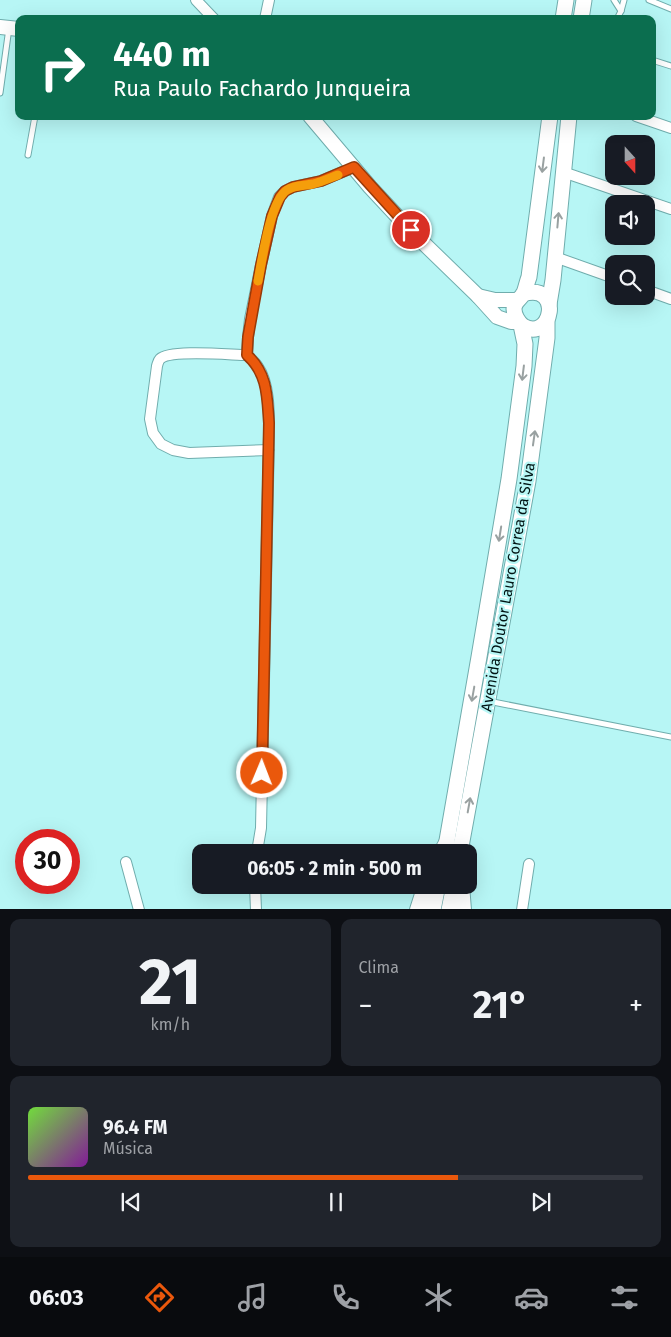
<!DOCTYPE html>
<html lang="pt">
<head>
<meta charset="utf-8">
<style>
	:root { --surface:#171b24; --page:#20242c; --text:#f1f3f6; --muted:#9ea1a6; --line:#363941; --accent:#ea580c }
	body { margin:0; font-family:"Fira Sans",sans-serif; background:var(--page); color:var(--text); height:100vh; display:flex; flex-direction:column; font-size:19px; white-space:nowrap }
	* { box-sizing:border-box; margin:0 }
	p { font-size:16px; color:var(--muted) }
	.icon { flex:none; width:28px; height:28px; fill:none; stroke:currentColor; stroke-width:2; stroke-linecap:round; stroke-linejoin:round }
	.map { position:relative; height:909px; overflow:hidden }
	.side { display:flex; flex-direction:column; gap:10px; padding:10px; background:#0d0f14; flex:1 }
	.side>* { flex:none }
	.banner { position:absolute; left:15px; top:15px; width:641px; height:105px; border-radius:10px; box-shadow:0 5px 20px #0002; background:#0b6e4f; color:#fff; overflow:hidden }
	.needle { width:32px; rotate:159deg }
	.fabs { position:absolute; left:605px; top:135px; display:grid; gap:10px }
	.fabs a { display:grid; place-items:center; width:50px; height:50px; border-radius:10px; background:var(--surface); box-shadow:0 5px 20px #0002; font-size:25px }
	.speed { position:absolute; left:15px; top:829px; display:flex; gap:10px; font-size:25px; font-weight:700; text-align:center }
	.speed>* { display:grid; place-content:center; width:65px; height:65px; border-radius:50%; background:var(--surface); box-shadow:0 5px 20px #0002; line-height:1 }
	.speed .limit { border:8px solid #d22; background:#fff; color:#111 }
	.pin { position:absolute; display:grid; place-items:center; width:42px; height:42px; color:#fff; margin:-21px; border:2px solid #fff; border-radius:50%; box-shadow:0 1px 5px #0007 }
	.me { position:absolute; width:55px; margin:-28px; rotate:1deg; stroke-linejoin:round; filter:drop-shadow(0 0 4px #0008) }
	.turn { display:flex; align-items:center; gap:18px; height:105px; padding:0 15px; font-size:22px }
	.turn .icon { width:65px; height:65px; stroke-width:2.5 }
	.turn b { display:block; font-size:35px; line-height:42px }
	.big { font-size:38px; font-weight:700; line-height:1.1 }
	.side .tile { flex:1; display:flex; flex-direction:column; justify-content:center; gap:8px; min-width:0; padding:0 18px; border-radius:10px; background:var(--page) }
	.side .dial { align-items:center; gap:0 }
	.dial b { font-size:65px; line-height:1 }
	.song { display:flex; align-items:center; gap:15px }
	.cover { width:60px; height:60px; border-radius:8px; background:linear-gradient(135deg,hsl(100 70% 55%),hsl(290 70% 35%)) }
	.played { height:5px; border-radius:2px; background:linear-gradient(90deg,var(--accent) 70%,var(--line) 70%) }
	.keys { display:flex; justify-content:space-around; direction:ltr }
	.heat { display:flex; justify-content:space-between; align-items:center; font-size:28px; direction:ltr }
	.side .tiles { flex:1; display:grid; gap:10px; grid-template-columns:1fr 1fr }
	.tile:last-child { grid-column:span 2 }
	.trip { position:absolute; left:192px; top:844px; width:285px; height:50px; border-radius:10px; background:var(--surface); box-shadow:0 5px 20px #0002; font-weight:700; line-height:50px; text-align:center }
	.tabs { display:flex; height:80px; justify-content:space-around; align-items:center; background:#090b0e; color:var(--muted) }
	.tabs .icon { width:35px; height:35px }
	.tabs .current { color:var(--accent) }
	.tabs b { font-size:22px; color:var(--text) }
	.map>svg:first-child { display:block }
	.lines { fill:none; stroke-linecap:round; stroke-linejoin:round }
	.service-casing { stroke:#70adad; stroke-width:7 }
	.minor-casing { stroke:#70adad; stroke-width:12 }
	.tertiary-casing { stroke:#70adad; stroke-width:16 }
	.secondary-casing { stroke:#70adad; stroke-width:17 }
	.primary-casing { stroke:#70adad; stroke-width:18 }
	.service { stroke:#fff; stroke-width:5 }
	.minor { stroke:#fff; stroke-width:10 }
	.tertiary { stroke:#fff; stroke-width:14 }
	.secondary { stroke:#fff; stroke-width:15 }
	.primary { stroke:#fff; stroke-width:16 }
	.oneway { stroke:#99a1a1 }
	.route-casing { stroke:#983908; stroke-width:12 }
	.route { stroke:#ea580c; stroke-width:9 }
	.slow { stroke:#f59e0b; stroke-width:9 }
	.labels { text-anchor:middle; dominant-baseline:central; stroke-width:4.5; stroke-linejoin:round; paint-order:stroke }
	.street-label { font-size:15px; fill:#001313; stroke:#b7f6f5 }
</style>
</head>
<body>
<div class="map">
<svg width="671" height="910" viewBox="0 0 671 910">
	<rect width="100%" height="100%" fill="#b7f6f5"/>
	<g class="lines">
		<!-- service casing -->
		<g class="service-casing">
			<g id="service">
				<polyline points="614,0 621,11"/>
				<polyline points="649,0 671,9"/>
				<polyline points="617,19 621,11 624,0"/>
				<polyline points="652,60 671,66"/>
				<polyline points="0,93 9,28"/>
				<polyline points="28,155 35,116"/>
				<polyline points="488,701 671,737"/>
			</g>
		</g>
		<!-- minor casing -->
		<g class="minor-casing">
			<g id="minor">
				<polyline points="196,0 214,19"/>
				<polyline points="265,19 269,0"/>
				<polyline points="636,116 671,128"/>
				<polyline points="563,172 671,209"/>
				<polyline points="555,257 614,278"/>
				<polyline points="646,290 671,299"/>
				<polyline points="247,355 248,337 250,319 261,265 272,216 279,197 285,191 293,187 321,181 354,167"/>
				<path d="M257,852L261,828L269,436C269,416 270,384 258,367C255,362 251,359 247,355C232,355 170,349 160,359C158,361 158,363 157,366L150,419L153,433L161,444L173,450L189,453L269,450"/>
				<polyline points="126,862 139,910"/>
				<polyline points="255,885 256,910"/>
				<polyline points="522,910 529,864"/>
			</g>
		</g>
		<!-- tertiary casing -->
		<g class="tertiary-casing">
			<g id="tertiary">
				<polyline points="0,27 19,29"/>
				<polyline points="310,116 370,187 411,231 478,296 497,317 511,322 519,322"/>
				<polyline points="478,296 495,300 517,300"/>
			</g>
		</g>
		<!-- secondary casing -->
		<g class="secondary-casing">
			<g id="secondary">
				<polyline points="563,19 566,0"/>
				<polyline points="581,19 584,0"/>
				<path d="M523,294C564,282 552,343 523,326C518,322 514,315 514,309C514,301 521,299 524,293C526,288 527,282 529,277L550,116"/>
				<polyline points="549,304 553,280 569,116"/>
				<polyline points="445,852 479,657 509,479 524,366 525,344 521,325"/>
				<polyline points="460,852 528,481 547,338 547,320"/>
				<polyline points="433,910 438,885"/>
				<polyline points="449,910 454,885"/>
			</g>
		</g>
		<!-- primary casing -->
		<g class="primary-casing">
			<g id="primary">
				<polyline points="442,852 447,843"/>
				<polyline points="461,885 463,910"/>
				<polyline points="418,910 426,885"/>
			</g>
		</g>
		<!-- service -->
		<use href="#service" class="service"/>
		<!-- minor -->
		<use href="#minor" class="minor"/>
		<!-- tertiary -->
		<use href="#tertiary" class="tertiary"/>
		<!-- secondary -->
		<use href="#secondary" class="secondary"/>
		<!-- primary -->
		<use href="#primary" class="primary"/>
	</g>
	<!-- one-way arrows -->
	<defs><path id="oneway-shaft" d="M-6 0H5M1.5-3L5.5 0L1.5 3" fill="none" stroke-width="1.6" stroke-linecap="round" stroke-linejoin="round" transform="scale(1.25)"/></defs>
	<g class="oneway">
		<use href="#oneway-shaft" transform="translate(543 165) rotate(97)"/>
		<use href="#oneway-shaft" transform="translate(558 220) rotate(-85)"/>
		<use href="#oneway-shaft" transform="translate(523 373) rotate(97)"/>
		<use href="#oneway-shaft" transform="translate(534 438) rotate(-82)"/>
		<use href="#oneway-shaft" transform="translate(500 534) rotate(99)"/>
		<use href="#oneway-shaft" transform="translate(473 694) rotate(100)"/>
		<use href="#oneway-shaft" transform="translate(469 805) rotate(-80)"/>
	</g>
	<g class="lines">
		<!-- route casing -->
		<g class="route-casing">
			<path id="route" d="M262,773L269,423C267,397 268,374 247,355L248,337L261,265L272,216L280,197L285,191L293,187L321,181L354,167L411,230"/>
		</g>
		<!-- route -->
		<use href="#route" class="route"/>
		<!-- slow -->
		<path class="slow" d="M258,281C262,261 270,201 287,190C295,185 304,186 313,184C321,182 330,178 338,175"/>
	</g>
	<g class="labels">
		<!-- street labels -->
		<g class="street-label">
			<text transform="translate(508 587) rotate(-80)">Avenida Doutor Lauro Correa da Silva</text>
		</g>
	</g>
</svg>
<div class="fabs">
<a><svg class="needle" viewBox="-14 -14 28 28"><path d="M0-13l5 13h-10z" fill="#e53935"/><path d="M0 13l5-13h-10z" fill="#9ea1a6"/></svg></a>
<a><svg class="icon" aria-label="sound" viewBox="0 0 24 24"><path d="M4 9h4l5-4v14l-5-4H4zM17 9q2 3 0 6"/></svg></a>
<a><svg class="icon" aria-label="search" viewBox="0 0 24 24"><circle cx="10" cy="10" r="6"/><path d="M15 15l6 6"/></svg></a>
</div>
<div class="speed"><div class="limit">30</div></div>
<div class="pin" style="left:411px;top:230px;background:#d93025"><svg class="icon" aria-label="arrive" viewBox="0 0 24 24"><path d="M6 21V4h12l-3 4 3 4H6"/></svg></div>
<svg class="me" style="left:262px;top:773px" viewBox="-20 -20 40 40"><circle r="17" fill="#ea580c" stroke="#fff" stroke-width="3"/><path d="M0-11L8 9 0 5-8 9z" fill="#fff"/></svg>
<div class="trip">06:05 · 2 min · 500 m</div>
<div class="banner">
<div class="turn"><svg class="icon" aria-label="right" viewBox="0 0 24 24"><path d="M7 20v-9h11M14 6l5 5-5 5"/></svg><div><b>440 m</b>Rua Paulo Fachardo Junqueira</div></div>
</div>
</div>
<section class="side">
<div class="tiles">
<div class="tile dial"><b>21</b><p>km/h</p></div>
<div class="tile"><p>Clima</p>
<div class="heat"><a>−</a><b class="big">21°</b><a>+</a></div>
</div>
<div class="tile">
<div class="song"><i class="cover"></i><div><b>96.4 FM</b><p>Música</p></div></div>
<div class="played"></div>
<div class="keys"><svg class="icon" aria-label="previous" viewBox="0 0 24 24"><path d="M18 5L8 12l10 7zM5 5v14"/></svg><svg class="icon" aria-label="pause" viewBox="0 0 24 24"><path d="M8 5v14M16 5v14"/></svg><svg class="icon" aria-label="next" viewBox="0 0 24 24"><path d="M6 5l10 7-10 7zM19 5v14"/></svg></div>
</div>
</div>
</section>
<nav class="tabs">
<b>06:03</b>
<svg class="icon current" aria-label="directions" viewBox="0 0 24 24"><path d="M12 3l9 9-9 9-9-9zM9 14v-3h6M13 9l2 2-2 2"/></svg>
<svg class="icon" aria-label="music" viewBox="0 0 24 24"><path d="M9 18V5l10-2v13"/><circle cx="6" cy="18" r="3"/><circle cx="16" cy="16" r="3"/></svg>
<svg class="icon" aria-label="phone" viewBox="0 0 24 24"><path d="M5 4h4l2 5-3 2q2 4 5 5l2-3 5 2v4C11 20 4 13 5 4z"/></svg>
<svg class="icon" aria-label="climate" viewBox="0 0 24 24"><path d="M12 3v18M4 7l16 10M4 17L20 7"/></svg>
<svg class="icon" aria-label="car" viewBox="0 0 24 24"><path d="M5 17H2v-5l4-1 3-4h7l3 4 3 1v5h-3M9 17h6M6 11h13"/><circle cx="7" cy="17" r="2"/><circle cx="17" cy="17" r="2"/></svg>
<svg class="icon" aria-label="filters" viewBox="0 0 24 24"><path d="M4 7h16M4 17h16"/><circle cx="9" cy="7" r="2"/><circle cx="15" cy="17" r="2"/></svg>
</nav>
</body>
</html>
